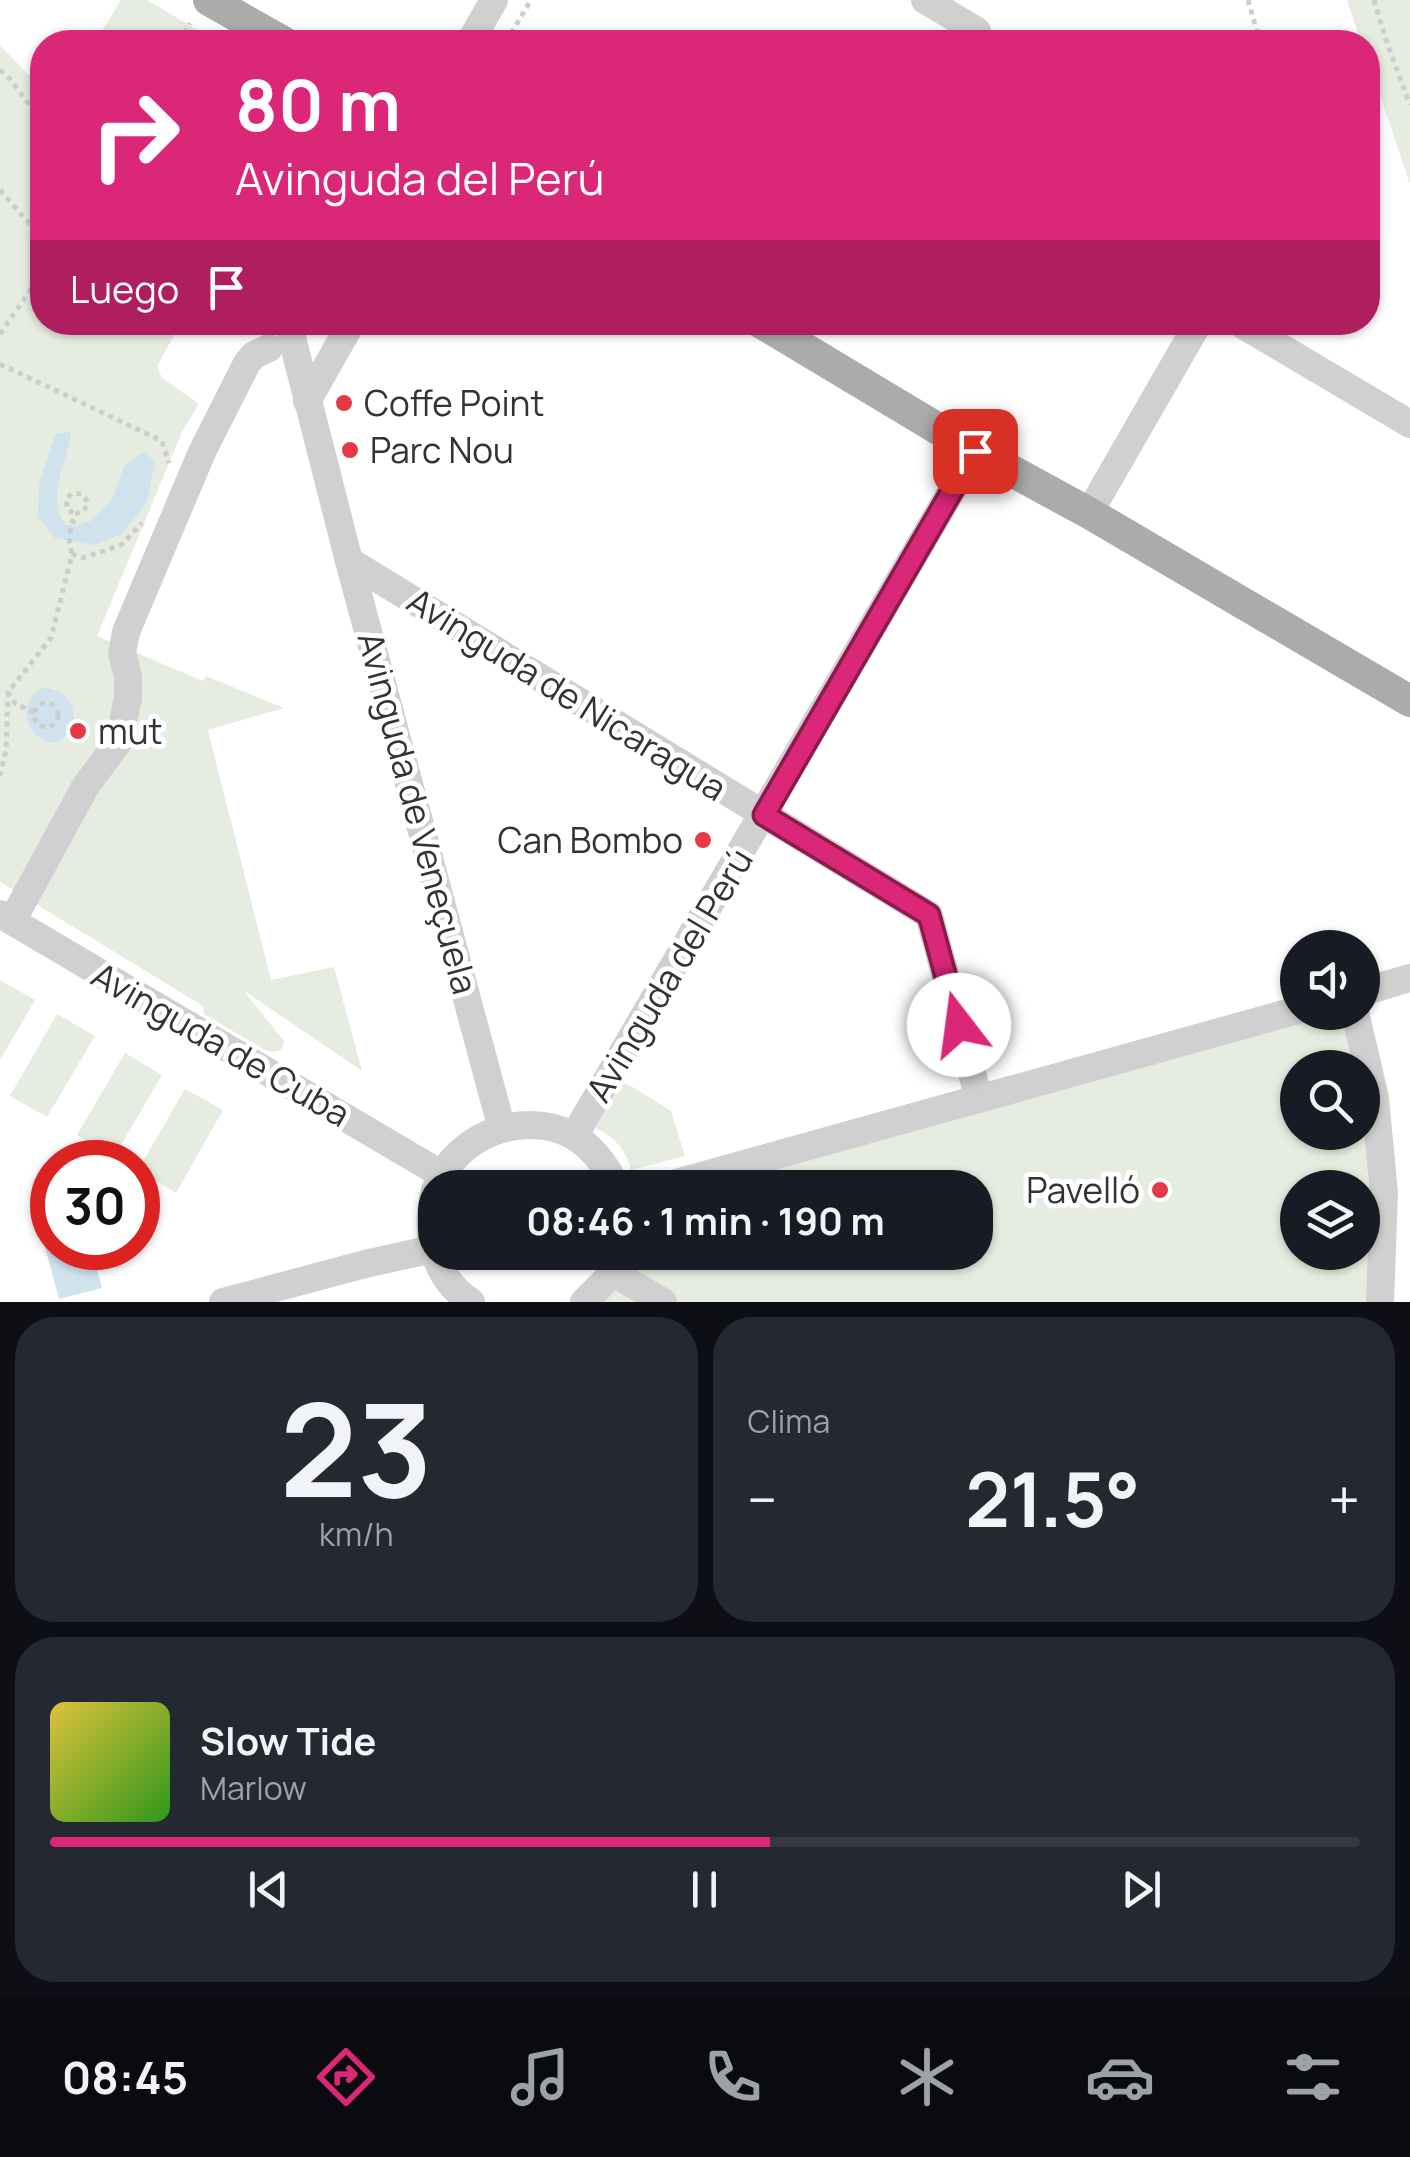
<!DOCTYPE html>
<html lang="es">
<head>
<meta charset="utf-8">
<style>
	:root { --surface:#171b24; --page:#242831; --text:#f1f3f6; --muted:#9ea1a6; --line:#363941; --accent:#db2777 }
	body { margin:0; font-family:Manrope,sans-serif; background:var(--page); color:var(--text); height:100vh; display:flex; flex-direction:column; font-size:38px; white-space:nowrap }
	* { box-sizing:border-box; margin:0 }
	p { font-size:32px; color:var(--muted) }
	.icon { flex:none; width:55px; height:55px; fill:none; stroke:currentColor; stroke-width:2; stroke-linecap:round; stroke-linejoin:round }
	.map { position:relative; height:1302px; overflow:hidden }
	.side { display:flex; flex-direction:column; gap:15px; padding:15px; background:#0d0f14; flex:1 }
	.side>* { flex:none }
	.top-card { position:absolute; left:30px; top:30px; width:1350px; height:305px; border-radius:40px; box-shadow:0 2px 8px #0004; background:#db2777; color:#fff; overflow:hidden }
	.tools { position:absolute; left:1280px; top:930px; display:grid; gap:20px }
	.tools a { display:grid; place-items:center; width:100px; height:100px; border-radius:50%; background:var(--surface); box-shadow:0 2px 8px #0004; font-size:50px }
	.speed { position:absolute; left:30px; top:1140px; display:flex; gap:20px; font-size:50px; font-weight:700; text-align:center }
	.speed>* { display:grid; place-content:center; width:130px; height:130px; border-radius:50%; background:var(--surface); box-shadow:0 2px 8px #0004; line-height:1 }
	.speed .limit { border:15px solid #d22; background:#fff; color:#111 }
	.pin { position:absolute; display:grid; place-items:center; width:85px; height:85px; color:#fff; margin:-42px; border-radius:20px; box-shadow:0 5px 15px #0006 }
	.me { position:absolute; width:110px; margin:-55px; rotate:345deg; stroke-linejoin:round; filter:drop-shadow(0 0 8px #0008) }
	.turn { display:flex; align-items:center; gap:35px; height:210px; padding:0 40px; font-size:45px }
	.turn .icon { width:130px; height:130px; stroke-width:2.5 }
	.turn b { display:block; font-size:70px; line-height:85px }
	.then { display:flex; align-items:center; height:95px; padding:0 40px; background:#0003; gap:20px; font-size:38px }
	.big { font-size:75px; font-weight:700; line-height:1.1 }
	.side .tile { flex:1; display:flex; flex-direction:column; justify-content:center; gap:15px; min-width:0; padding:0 35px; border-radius:40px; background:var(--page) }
	.side .dial { align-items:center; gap:0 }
	.dial b { font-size:130px; line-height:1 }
	.song { display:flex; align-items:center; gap:30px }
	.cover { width:120px; height:120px; border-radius:15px; background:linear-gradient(135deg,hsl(50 70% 55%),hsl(110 70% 35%)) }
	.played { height:10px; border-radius:5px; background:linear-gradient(90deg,var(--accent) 55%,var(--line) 55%) }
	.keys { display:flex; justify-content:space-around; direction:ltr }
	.heat { display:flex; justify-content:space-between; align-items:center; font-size:55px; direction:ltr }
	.side .tiles { flex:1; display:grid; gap:15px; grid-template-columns:1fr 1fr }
	.tile:last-child { grid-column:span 2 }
	.trip { position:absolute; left:418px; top:1170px; width:575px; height:100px; border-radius:40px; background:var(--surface); box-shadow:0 2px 8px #0004; font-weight:700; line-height:100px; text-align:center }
	.dock { display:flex; height:160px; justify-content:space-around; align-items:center; background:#090b0e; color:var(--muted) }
	.dock .icon { width:70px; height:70px }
	.dock .current { color:var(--accent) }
	.dock b { font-size:45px; color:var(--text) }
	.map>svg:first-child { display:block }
	.green { fill:#e6ecdf; fill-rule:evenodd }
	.water { fill:#cfe2ee }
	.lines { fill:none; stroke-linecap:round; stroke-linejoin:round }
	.path { stroke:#cdcdcd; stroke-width:5; stroke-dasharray:5 5; stroke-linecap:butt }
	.minor { stroke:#d0d0d0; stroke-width:28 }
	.major { stroke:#ababab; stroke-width:32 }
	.route-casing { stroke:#8e194d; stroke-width:25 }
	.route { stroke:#db2777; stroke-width:18 }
	.poi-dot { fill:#e63946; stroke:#fff; stroke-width:4 }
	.labels { text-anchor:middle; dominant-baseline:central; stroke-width:10; stroke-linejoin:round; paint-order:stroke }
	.poi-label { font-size:35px; fill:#333; stroke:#fff; text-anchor:start }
	.street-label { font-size:35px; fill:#333; stroke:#fff }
</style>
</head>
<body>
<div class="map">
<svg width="1410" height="1302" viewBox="0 0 1410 1302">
	<rect width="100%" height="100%" fill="#fff"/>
	<!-- green -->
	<g class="green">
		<polygon points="121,0 147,0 218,42 95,42"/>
		<polygon points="1347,0 1410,0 1410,184 1368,60 1368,42 1361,42"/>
		<path d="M0,46L31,77L42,96V322L181,323L157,366L162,378L199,404L182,432L97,636L203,681L206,676L284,708L208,730L271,980L334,967L362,1071L243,990L284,1041C283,1053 275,1053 265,1050L204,1014L203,1006L0,882Z"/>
		<polygon points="0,980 35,1000 0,1060"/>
		<path d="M1329,1013H1349C1373,1036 1384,1179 1384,1217C1384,1245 1381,1274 1380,1302H603L614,1287L626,1253L975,1252V1188L698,1187ZM1298,1068H1362V1132H1298ZM1298,1188H1362V1252H1298Z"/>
		<polygon points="57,1014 95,1036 47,1117 10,1096"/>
		<polygon points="125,1053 162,1075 114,1157 77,1135"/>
		<path d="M620,1081L631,1086L671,1111L685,1156L631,1170C627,1151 613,1135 595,1128Z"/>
		<polygon points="185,1089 223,1110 176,1193 138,1170"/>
	</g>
	<!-- water -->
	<g class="water">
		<path d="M71,432C68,464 45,494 65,524L76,526L93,520L112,500L124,466L143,452L155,462L147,501L122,534L93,545L55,538L38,517L39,484L56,433Z"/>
		<path d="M43,688C63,689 80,704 71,725C52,773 0,708 43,688Z"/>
		<polygon points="52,1193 52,1248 91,1248 102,1288 59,1299 32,1199"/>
	</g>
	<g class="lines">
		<!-- path -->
		<g class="path">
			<polyline points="1248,0 1260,42"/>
			<polyline points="1374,0 1386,40 1410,105"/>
			<polyline points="180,42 190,23"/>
			<polyline points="506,42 531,0"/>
			<polyline points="0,70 10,79 42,122"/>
			<polyline points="0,190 42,238"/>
			<polyline points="0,334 42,273"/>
			<polyline points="0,364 162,441 169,463"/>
			<path d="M72,553C67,540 71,527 75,514L84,511L88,502L82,494L73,493L66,499L67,509L75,514"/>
			<circle cx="46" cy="715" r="12"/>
			<polyline points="34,713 15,703 8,692 51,638 72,554 83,558 121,545 142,523"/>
			<polyline points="0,776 6,750 8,695"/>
		</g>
		<!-- minor -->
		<g class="minor">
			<polyline points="925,0 977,31"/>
			<polyline points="470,42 494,0"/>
			<polyline points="288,322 349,561 502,1129"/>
			<polyline points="1238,322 1410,424"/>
			<polyline points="307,401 352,322"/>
			<polyline points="1089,513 1199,322"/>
			<polyline points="349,561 929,915 979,1099"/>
			<polyline points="0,914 441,1174"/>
			<polyline points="12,921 85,787 119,741 128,698 128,676 122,653 126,632 202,452 247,363 254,355 269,348"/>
			<polyline points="1362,992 1410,978"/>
			<polyline points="1355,1012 1375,1098 1384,1193 1380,1302"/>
			<polyline points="574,1136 975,451"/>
			<path d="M436,1188C455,1136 522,1109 572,1135C593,1147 607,1167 617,1188"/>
			<polyline points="658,1188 1298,1010"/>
			<path d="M435,1190C424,1232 433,1277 471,1302"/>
			<polyline points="610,1271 663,1302"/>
			<polyline points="223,1302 365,1264 433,1249"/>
			<polyline points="584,1302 607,1279 618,1252"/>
		</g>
		<!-- major -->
		<g class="major">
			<polyline points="209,0 283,42"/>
			<polyline points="760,322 975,451 1089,513 1410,701"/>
		</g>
	</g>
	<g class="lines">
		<!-- route casing -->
		<g class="route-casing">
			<polyline id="route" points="959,1025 929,915 764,815 975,451"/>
		</g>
		<!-- route -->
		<use href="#route" class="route"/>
	</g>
	<!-- markers -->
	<g class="poi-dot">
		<circle cx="344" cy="403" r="10"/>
		<circle cx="350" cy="450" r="10"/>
		<circle cx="78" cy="731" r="10"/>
		<circle cx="703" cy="840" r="10"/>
		<circle cx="1160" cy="1190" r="10"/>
	</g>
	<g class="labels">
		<!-- poi labels -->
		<g class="poi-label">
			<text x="364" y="403">Coffe Point</text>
			<text x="370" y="450">Parc Nou</text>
			<text x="98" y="731">mut</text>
			<text x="683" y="840" text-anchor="end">Can Bombo</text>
			<text x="1140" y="1190" text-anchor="end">Pavelló</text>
		</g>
		<!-- street labels -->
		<g class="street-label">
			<text transform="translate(567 694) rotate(32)">Avinguda de Nicaragua</text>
			<text transform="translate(418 813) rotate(75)">Avinguda de Veneçuela</text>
			<text transform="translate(669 975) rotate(-59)">Avinguda del Perú</text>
			<text transform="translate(221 1044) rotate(30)">Avinguda de Cuba</text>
		</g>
	</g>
</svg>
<div class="tools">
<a><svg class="icon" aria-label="sound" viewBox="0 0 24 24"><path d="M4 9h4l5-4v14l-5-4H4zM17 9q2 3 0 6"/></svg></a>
<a><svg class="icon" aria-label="search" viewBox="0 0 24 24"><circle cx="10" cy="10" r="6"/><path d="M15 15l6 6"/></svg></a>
<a><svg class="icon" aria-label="layers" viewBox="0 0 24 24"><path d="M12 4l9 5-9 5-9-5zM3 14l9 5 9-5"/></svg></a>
</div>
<div class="speed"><div class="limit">30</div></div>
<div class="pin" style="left:975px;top:451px;background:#d93025"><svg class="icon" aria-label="arrive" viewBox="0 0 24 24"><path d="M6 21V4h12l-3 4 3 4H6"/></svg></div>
<svg class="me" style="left:959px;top:1025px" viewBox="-20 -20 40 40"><circle r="19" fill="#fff"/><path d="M0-13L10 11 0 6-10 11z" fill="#db2777"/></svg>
<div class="trip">08:46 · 1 min · 190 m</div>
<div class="top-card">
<div class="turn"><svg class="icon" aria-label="right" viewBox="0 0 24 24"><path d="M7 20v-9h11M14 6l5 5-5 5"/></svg><div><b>80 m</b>Avinguda del Perú</div></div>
<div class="then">Luego<svg class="icon" aria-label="arrive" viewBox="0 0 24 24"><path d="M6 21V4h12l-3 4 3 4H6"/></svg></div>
</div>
</div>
<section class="side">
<div class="tiles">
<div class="tile dial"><b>23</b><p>km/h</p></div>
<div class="tile"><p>Clima</p>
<div class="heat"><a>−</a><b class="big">21.5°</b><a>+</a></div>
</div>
<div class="tile">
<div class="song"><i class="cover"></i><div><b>Slow Tide</b><p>Marlow</p></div></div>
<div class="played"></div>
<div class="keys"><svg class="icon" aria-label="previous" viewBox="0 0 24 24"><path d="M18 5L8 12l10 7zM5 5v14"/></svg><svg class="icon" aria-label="pause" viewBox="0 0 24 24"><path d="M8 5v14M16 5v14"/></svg><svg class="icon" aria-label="next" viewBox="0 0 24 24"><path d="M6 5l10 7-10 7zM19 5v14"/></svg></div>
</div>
</div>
</section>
<nav class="dock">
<b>08:45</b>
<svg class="icon current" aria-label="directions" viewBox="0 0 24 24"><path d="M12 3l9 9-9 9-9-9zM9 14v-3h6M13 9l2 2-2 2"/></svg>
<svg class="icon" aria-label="music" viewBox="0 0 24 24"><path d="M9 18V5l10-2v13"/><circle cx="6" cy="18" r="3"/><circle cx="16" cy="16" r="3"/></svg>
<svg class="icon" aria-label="phone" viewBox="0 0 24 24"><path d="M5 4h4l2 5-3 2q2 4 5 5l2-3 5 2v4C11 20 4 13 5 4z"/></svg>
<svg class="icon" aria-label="climate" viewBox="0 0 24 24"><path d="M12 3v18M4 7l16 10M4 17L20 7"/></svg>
<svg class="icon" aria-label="car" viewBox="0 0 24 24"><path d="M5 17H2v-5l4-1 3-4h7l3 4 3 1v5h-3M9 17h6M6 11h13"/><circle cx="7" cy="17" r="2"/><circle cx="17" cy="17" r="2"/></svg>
<svg class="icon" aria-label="filters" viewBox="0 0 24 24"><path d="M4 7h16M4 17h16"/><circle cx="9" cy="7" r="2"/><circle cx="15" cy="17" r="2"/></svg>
</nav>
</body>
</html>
